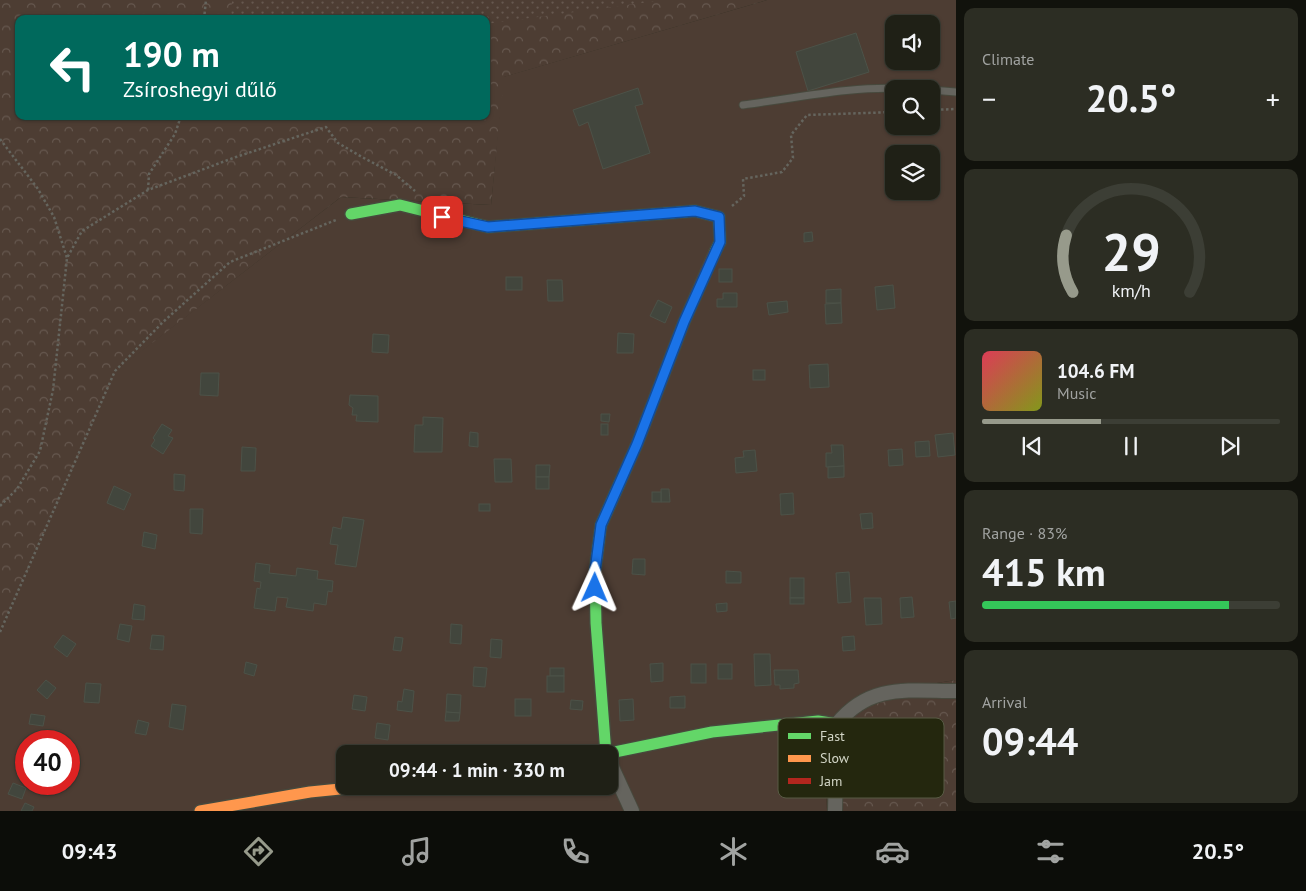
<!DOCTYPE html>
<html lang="en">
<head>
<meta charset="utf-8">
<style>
	:root { --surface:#1f2016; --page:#2c2d23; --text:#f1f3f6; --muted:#a1a3a1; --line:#3c3e35; --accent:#979a8b }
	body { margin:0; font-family:"PT Sans",sans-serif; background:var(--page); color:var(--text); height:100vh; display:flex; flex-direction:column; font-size:19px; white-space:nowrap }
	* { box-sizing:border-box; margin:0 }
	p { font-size:16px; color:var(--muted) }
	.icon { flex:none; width:28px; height:28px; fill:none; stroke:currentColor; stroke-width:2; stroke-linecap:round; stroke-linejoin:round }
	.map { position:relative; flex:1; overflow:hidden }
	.side { display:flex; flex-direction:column; gap:8px; padding:8px; background:#11120c; width:350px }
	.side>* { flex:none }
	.top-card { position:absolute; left:15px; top:15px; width:475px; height:105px; border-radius:10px; box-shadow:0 1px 4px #0004,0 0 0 1px var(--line); background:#00695c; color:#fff; overflow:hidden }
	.tools { position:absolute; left:885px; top:15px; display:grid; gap:10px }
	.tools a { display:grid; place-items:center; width:55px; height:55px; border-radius:10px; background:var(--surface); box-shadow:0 1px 4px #0004,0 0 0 1px var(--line); font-size:25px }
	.speed { position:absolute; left:15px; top:730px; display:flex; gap:10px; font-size:25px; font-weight:700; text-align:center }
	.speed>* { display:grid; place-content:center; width:65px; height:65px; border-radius:50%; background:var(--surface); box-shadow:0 1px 4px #0004,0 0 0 1px var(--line); line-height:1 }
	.speed .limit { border:8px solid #d22; background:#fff; color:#111 }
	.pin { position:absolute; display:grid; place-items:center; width:42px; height:42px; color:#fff; margin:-21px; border-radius:10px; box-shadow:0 2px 8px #0006 }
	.me { position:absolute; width:55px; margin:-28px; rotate:1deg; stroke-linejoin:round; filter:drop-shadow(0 0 4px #0008) }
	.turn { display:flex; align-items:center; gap:18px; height:105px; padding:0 25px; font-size:22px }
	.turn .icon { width:65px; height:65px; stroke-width:2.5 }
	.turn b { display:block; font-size:35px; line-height:42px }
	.big { font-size:38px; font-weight:700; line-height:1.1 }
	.side .card { flex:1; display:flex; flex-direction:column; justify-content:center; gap:8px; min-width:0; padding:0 18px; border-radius:10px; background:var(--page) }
	.side .dial { align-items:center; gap:0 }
	.dial svg { height:130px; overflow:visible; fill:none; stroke:var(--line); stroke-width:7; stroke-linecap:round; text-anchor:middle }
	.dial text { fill:var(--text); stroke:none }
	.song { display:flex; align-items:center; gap:15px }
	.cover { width:60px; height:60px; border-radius:8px; background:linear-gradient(135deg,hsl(350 70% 55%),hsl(70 70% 35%)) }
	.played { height:5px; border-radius:2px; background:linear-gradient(90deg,var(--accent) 40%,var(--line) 40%) }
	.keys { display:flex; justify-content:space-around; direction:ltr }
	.heat { display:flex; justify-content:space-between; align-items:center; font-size:28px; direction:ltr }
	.charge { height:8px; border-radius:4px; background:linear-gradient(90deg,#34c759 83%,var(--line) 0) }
	.trip { position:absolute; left:336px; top:745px; width:282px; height:50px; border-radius:10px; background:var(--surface); box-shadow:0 1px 4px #0004,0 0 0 1px var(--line); font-weight:700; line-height:50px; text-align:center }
	.dock { display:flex; height:80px; justify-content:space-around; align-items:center; background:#0c0d09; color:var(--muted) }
	.dock .icon { width:35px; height:35px }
	.dock .selected { color:var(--accent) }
	.dock b { font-size:22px; color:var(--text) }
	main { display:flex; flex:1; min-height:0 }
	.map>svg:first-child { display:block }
	.green { fill:#4d3d33; fill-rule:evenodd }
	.forest { fill:url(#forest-crowns); fill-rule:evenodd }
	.park { fill:url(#park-dots) }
	.building { fill:#42463d; stroke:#4c5248 }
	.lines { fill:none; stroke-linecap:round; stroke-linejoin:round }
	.lane-casing { stroke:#47493d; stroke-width:9 }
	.street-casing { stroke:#47493d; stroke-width:16 }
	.fast-casing { stroke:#47493d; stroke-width:14 }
	.slow-casing { stroke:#47493d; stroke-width:14 }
	.jam-casing { stroke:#47493d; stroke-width:14 }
	.path { stroke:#65655e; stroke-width:2.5; stroke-dasharray:2.5 2.5; stroke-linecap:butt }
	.lane { stroke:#65645e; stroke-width:7 }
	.street { stroke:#65645e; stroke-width:14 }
	.fast { stroke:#63d668; stroke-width:11 }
	.slow { stroke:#ff974d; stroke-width:11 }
	.jam { stroke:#b3261e; stroke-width:11 }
	.route-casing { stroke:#114b97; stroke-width:12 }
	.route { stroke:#1a73e8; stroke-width:9 }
	.key { fill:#24270e; stroke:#585b45; stroke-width:1 }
	.key-label { font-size:14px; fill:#d2d5c6 }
</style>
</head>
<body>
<main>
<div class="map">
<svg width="956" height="811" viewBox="0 0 956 811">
	<defs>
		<pattern id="forest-crowns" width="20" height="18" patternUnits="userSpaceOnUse" patternTransform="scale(1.25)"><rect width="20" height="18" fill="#4d3d33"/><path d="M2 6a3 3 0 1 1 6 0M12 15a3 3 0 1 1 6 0" fill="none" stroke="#66584f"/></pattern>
		<pattern id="park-dots" width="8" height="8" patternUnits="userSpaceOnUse" patternTransform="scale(1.25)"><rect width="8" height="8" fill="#4d3d33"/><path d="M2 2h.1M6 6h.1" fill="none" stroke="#66584f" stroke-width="1.8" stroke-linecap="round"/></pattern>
	</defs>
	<rect width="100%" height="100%" fill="#292b1e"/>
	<!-- green -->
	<path class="green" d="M767,0H956V680L861,695L829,738L826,811H0V632L115,371L341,197L491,205L503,77ZM894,24H931V61H894ZM894,89H931V126H894ZM894,154H931V191H894ZM26,741H69V784H26ZM345,754H610V786H345Z"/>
	<!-- forest -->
	<g class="forest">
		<path d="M0,0H767L504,77L491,205L341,197L116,371L0,632ZM19,19H486V116H19Z"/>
		<polygon points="956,680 956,811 826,811 829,738 861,695"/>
	</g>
	<!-- park -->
	<polygon class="park" points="232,0 664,0 486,24 486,19 231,19"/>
	<!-- building -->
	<g class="building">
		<polygon points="856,33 869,72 808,91 796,52"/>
		<polygon points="638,88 643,104 635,106 650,153 603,169 588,122 579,126 573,110"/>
		<polygon points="812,232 813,241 804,242 804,233"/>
		<rect x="719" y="269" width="13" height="13"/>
		<rect x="506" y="277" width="16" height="13"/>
		<polygon points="547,280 562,280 563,301 548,301"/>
		<polygon points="893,285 895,308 877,310 875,287"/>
		<polygon points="841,289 841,303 826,303 826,290"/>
		<polygon points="723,293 737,293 737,307 717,307 717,299 723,299"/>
		<polygon points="658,300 672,307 665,323 650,316"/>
		<polygon points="787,301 788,312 769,315 767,303"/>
		<polygon points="841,303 842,323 826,324 825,304"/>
		<polygon points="618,333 634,334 633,353 617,353"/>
		<polygon points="373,334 389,335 388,353 372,352"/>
		<polygon points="828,364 829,387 810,388 809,365"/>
		<rect x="753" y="370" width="12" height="10"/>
		<polygon points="201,373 219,373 218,396 200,395"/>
		<polygon points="350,395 378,396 378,422 356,421 357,415 352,415 353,408 349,405"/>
		<polygon points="601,414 610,414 609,422 601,421"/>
		<polygon points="423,417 443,418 442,452 414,452 415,425 423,425"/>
		<polygon points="162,424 172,430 168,436 173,438 163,454 151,446 155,440 153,438"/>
		<rect x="601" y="424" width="7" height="11"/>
		<polygon points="470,432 478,433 478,447 469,446"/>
		<polygon points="953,433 955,455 938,457 935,435"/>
		<polygon points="929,441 930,456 916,457 915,442"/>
		<polygon points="831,445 843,445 844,466 826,467 826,453 832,453"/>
		<polygon points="242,447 256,448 255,471 241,471"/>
		<polygon points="902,449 903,465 889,466 888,450"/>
		<polygon points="755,450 757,471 736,473 735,458 744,457 743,451"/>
		<polygon points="494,459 511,459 512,482 495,482"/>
		<polygon points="536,465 550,465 549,477 536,477"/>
		<polygon points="844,466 844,477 828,478 828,467"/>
		<polygon points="174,474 185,475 184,491 174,490"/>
		<rect x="536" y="477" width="13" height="12"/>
		<polygon points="114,486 131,494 124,510 107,503"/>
		<polygon points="661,489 669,489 670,502 661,502"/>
		<rect x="652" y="492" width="9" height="10"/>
		<polygon points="793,493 794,514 781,515 780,494"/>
		<rect x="479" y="504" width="11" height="7"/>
		<polygon points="190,509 203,509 202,534 190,533"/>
		<polygon points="872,513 873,528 862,529 860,514"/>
		<polygon points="343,517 364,520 356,567 335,564 338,545 330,544 333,527 341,529"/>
		<polygon points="144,532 157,535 155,549 142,546"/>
		<polygon points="633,559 645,559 645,575 632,574"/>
		<polygon points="256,563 270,565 269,573 296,576 297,568 318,571 317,579 333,581 332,592 328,591 326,605 314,603 313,611 286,607 288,598 277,597 275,611 254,608 257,588 260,589 261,582 254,581"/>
		<polygon points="726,571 741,572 741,583 726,583"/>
		<polygon points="849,572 851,602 838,603 836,573"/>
		<rect x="790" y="578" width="14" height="20"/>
		<polygon points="912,597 914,617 901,618 900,598"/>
		<rect x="790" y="598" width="14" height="6"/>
		<polygon points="864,598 881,598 882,624 866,625"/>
		<polygon points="956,601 956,618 951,619 949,602"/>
		<polygon points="727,603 727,611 717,612 716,604"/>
		<polygon points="134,604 145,606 144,620 132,619"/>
		<polygon points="120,624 132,626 129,642 117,639"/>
		<polygon points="451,624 462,625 461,644 450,643"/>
		<polygon points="63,635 76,644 67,657 54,647"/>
		<polygon points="152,635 164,636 163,650 150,649"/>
		<polygon points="854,636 855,650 843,651 842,637"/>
		<polygon points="395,637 403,638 401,651 393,650"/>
		<polygon points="491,639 502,640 501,658 490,657"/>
		<polygon points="754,654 770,654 771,685 755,686"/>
		<polygon points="246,662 257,665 254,676 244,673"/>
		<polygon points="663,663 663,681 651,682 650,664"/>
		<rect x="691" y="664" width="15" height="19"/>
		<rect x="718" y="664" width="14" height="15"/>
		<polygon points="474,667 487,668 485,687 473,686"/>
		<rect x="550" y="668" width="14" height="8"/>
		<polygon points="774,670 798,670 799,683 794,684 794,688 780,689 780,685 775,685"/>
		<rect x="547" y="676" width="17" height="16"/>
		<polygon points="46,680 56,688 47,699 37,690"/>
		<polygon points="86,683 101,684 99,703 84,702"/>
		<polygon points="404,689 414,691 412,712 397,710 398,701 402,702"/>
		<polygon points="447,694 461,695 460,713 446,712"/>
		<polygon points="354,695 367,697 365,711 352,709"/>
		<polygon points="685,696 685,708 670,708 670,697"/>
		<rect x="515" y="699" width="16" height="17"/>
		<polygon points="633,699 634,720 620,721 619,700"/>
		<polygon points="571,700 583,701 582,710 570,709"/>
		<polygon points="172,704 186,706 183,730 169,727"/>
		<polygon points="446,712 460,713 459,721 445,721"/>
		<polygon points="31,714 45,716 43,726 29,724"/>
		<polygon points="138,720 149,723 146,735 135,733"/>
		<polygon points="377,723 390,725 388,740 375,738"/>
		<polygon points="13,783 26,788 22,799 8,794"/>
		<polygon points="25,803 34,807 32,811 21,811"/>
	</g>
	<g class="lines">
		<!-- lane casing -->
		<g class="lane-casing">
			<g id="lane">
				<polyline points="931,90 956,92"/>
				<path d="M743,105C797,98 854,85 908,89"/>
			</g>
		</g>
		<!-- street casing -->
		<g class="street-casing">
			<g id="street">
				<polyline points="610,763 632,811"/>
				<path d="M835,811L837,724C870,683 909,691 956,691"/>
			</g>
		</g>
		<!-- fast casing -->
		<g class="fast-casing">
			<g id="fast">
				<polyline points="351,214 400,205 488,227 695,211 719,217 720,242 715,252"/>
				<polyline points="605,754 712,732 818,721 837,724"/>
				<polyline points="606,754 596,623 595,571 601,525 621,480"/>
			</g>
		</g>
		<!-- slow casing -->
		<g class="slow-casing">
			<polyline id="slow" points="200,811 310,792 370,786"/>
		</g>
		<!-- jam casing -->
		<g class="jam-casing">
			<polyline id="jam" points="621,480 637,444 684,322 715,252"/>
		</g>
		<!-- path -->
		<g class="path">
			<polyline points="204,19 206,0"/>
			<polyline points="931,110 956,109"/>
			<polyline points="0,139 38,189 54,217 67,258"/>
			<polyline points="148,190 149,174 175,134 181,116"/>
			<polyline points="732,206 744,196 743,179 782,172 793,158 791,135 807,115 894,112"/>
			<polyline points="0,506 17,489 40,451 53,390 67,258 82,231 148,190 236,157 326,127 338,143 362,157 396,175 415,191"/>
			<polyline points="0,632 115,371 163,322 230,262 336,220"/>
		</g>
		<!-- lane -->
		<use href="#lane" class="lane"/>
		<!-- street -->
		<use href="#street" class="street"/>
		<!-- fast -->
		<use href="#fast" class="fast"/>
		<!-- slow -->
		<use href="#slow" class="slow"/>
		<!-- jam -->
		<use href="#jam" class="jam"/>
	</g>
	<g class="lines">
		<!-- route casing -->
		<g class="route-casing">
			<polyline id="route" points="442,217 488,227 695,211 719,217 720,242 684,322 637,444 601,525 595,571 595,588"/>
		</g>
		<!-- route -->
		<use href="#route" class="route"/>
	</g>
	<!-- legend -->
	<rect x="778" y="718" width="166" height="80" rx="8" class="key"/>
	<rect x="788" y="733" width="23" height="6" fill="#63d668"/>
	<rect x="788" y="755" width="23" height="7" fill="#ff974d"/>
	<rect x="788" y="778" width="23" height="6" fill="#b3261e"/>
	<g class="key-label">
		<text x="820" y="741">Fast</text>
		<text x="820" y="763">Slow</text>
		<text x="820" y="786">Jam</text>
	</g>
</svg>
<div class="tools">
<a><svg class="icon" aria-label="sound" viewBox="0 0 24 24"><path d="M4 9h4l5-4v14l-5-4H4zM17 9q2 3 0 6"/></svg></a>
<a><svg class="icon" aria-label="search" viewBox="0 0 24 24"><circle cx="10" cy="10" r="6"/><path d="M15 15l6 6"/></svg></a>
<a><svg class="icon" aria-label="layers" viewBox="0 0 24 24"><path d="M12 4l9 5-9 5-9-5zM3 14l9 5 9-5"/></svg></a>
</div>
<div class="speed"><div class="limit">40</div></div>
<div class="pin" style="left:442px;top:217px;background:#d93025"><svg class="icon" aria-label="arrive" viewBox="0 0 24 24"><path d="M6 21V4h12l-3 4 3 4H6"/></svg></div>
<svg class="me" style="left:595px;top:588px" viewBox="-20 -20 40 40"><path d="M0-17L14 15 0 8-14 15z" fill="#1a73e8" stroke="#fff" stroke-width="4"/></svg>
<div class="trip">09:44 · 1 min · 330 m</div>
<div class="top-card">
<div class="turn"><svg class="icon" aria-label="left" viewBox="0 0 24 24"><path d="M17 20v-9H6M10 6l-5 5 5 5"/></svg><div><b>190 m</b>Zsíroshegyi dűlő</div></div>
</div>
</div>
<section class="side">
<div class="card"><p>Climate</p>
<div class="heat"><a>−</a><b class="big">20.5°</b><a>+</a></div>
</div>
<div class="card dial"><svg viewBox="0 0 100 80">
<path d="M14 69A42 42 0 1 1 86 69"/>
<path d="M14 69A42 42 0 0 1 10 34" stroke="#979a8b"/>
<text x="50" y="56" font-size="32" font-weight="700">29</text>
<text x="50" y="72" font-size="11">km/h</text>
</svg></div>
<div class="card">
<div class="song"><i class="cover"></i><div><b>104.6 FM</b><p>Music</p></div></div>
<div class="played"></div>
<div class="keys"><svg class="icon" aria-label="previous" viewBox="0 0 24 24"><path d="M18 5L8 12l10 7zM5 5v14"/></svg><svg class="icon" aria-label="pause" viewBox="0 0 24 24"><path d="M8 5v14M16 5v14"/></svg><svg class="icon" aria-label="next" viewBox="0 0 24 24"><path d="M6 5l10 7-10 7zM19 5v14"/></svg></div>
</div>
<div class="card"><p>Range · 83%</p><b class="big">415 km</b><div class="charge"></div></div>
<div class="card"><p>Arrival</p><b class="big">09:44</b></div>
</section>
</main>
<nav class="dock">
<b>09:43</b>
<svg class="icon selected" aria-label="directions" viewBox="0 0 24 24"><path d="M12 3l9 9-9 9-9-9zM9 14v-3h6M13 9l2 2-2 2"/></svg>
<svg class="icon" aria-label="music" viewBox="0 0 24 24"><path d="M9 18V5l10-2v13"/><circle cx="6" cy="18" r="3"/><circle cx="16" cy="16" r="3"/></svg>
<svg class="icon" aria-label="phone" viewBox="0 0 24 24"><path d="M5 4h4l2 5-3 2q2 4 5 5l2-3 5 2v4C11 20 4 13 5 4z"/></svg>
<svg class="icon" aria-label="climate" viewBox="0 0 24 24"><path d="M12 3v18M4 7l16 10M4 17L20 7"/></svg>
<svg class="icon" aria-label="car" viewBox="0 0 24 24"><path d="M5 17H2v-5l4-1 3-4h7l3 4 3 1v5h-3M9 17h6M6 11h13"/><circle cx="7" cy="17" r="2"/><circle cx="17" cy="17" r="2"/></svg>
<svg class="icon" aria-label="filters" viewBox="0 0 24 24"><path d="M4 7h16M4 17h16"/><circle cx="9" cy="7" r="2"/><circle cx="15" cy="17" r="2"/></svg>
<b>20.5°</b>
</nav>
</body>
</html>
